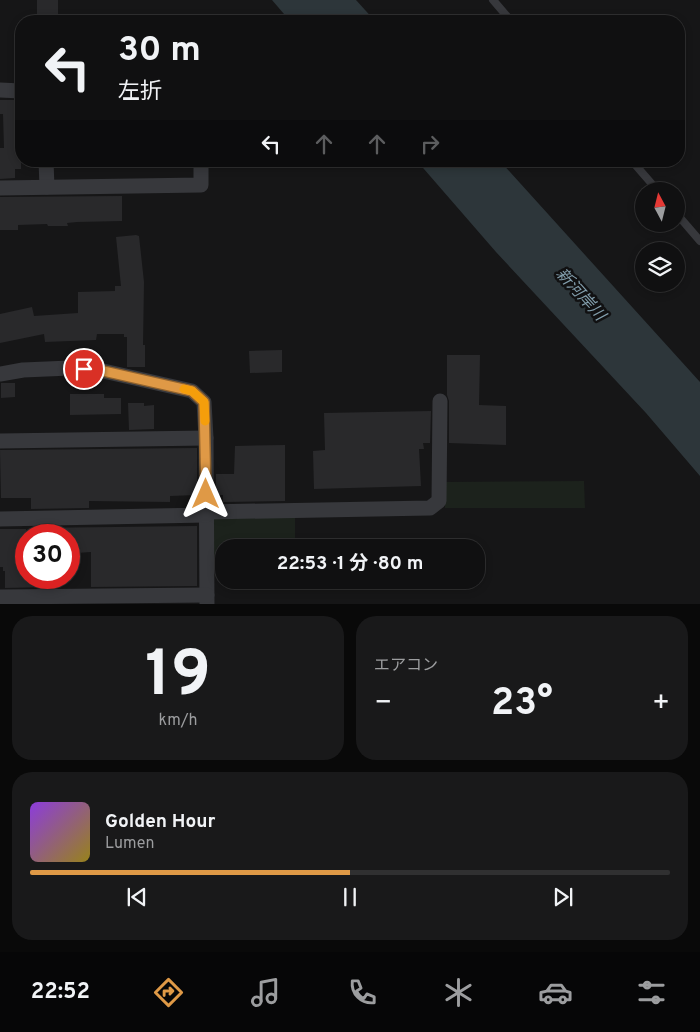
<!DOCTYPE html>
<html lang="ja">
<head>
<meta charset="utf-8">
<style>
	:root { --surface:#101011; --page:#19191a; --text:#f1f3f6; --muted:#9c9d9f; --line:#303031; --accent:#df9946 }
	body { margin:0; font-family:Overpass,"Noto Sans JP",sans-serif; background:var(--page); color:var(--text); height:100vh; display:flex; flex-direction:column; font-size:19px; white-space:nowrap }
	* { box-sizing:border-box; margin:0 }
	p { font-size:16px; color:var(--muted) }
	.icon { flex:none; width:28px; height:28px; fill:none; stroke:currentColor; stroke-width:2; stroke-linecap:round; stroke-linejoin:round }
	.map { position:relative; height:604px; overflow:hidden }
	.sheet { display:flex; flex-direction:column; gap:12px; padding:12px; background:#090909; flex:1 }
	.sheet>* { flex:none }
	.hud { position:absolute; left:15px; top:15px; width:670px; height:152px; border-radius:20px; box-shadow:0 2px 8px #0003,0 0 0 1px var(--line); background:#101011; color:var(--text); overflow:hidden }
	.needle { width:32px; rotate:353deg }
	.tools { position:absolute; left:635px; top:182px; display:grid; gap:10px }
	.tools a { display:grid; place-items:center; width:50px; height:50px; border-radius:50%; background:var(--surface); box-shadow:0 2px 8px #0003,0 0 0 1px var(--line); font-size:25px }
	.speed { position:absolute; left:15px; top:524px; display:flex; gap:10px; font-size:25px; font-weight:700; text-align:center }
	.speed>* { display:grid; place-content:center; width:65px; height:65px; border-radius:50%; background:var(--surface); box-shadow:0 2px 8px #0003,0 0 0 1px var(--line); line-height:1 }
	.speed .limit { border:8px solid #d22; background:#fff; color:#111 }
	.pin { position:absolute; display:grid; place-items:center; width:42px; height:42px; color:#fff; margin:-21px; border:2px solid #fff; border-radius:50%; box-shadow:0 1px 5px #0007 }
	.me { position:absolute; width:55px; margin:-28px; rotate:0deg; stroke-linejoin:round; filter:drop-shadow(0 0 4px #0008) }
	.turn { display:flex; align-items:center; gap:18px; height:105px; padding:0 20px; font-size:22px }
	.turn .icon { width:65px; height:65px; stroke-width:2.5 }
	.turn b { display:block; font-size:35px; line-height:42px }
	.lanes { display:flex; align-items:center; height:48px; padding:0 20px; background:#0003; justify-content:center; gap:25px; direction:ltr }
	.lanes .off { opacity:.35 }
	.big { font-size:38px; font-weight:700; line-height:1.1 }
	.sheet .card { flex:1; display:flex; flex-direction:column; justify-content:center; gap:8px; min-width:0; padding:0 18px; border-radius:20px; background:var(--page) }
	.sheet .dial { align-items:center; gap:0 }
	.dial b { font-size:65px; line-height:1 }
	.song { display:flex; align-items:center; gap:15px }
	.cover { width:60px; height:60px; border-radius:8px; background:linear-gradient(135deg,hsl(270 70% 55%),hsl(50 70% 35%)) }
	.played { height:5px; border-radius:2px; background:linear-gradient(90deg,var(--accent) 50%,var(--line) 50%) }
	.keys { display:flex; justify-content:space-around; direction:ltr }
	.heat { display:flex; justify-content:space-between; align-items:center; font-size:28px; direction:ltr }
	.sheet .tiles { flex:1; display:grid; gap:12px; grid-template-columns:1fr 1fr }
	.card:last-child { grid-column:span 2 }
	.trip { position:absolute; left:215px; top:539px; width:270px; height:50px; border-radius:20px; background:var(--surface); box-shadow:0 2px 8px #0003,0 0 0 1px var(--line); font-weight:700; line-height:50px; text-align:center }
	.dock { display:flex; height:80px; justify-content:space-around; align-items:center; background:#060607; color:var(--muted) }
	.dock .icon { width:35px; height:35px }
	.dock .selected { color:var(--accent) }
	.dock b { font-size:22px; color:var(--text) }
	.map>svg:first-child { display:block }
	.green { fill:#1c221c }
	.water { fill:#2d363a }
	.building { fill:#29292b }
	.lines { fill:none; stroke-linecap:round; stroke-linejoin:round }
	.service { stroke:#37383c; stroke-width:8 }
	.minor { stroke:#37383c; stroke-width:15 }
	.route-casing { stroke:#91632e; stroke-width:12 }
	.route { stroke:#df9946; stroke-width:9 }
	.slow { stroke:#f59e0b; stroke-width:9 }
	.labels { text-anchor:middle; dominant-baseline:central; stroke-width:5; stroke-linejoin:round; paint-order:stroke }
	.water-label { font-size:16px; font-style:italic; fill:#839fad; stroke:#111112 }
</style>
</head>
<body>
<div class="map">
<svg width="700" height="605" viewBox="0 0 700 605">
	<rect width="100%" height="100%" fill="#161617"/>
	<!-- green -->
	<g class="green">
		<polygon points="584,481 585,508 445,508 445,482"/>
		<polygon points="213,517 295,517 295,547 224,548 224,570 214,570"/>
	</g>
	<!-- water -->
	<g class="water">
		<polygon points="272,0 356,0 375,21 290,21"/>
		<polygon points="417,161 500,161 700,382 700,476 646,413 496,252"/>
	</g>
	<!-- building -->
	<g class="building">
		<rect x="37" y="0" width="21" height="21"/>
		<polygon points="0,100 21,100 21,169 15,169 15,178 0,179 0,148 4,148 3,114 0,114"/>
		<polygon points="122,196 122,221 77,222 67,223 68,226 48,226 47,224 18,225 18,230 0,230 0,197"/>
		<polygon points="136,235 139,236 144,282 143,345 145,345 145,367 127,367 127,337 124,337 124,334 97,334 96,340 45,342 44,334 0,343 0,314 32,307 34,316 78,313 78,292 115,291 115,286 121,286 116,237"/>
		<polygon points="282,350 282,372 250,373 249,351"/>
		<polygon points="447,355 480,355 479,405 506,406 506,445 449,443 449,401 447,395"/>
		<polygon points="1,383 15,383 15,397 1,398"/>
		<polygon points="70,394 104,394 104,398 121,398 121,414 70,415"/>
		<polygon points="128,403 144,403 144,406 154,405 154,429 129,430"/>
		<polygon points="431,411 430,443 423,443 424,449 419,449 421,486 314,489 313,451 325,450 324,413"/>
		<polygon points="285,445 285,501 223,502 223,495 216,495 216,474 234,474 235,446"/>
		<polygon points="197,448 197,495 170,496 170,502 89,501 89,508 31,509 31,498 1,498 0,450"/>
		<polygon points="197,526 197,586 91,587 91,552 76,553 75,549 69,549 69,535 31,535 31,528"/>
		<polygon points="0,529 26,529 26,578 48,578 48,587 5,588 5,571 3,571 3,567 0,567"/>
	</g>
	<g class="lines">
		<!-- service -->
		<g class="service">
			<polyline points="493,0 511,21"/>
			<polyline points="632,161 658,191"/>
			<polyline points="676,213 700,241"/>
		</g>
		<!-- minor -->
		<g class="minor">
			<polyline points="0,90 21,91"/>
			<polyline points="46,161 47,187"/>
			<polyline points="0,188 201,185 201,161"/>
			<polyline points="0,374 23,370 70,368 99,370 192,391 204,402 206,438 207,605"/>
			<polyline points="0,441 206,438"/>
			<polyline points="206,512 430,508 439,501 440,401"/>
			<polyline points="0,519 206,515"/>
			<polyline points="0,597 207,595"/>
		</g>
	</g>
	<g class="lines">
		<!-- route casing -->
		<g class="route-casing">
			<polyline id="route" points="84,369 99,370 192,391 204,402 206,494"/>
		</g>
		<!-- route -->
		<use href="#route" class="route"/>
		<!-- slow -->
		<polyline class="slow" points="184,389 192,391 204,402 205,421"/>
	</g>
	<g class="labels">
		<!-- water labels -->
		<g class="water-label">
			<text transform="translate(580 295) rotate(48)">新河岸川</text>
		</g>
	</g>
</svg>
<div class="tools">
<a><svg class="needle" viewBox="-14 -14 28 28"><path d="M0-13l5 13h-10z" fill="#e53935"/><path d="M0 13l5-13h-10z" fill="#9c9d9f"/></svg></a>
<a><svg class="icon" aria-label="layers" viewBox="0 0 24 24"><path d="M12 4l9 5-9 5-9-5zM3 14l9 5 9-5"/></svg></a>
</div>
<div class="speed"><div class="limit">30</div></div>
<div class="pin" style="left:84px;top:369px;background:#d93025"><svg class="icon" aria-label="arrive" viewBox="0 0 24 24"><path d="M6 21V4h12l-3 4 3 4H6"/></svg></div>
<svg class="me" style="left:206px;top:494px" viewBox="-20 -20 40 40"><path d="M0-17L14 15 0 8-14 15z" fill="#df9946" stroke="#fff" stroke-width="4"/></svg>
<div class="trip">22:53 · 1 分 · 80 m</div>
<div class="hud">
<div class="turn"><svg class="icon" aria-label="left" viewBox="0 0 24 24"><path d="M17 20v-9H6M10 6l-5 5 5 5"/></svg><div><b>30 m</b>左折</div></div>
<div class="lanes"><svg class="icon" aria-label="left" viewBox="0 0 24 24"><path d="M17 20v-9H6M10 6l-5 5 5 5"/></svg><svg class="icon off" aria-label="ahead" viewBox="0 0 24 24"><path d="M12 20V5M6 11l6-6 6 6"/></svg><svg class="icon off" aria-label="ahead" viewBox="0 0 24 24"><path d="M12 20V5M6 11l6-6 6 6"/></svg><svg class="icon off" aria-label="right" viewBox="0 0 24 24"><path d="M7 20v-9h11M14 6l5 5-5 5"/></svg></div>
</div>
</div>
<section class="sheet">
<div class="tiles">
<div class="card dial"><b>19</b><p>km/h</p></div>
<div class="card"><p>エアコン</p>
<div class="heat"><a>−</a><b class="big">23°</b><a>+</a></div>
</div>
<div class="card">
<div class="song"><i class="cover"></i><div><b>Golden Hour</b><p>Lumen</p></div></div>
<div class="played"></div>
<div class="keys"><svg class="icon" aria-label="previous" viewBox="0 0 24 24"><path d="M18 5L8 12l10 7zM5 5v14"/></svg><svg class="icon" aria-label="pause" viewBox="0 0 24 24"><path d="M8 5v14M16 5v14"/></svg><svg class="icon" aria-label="next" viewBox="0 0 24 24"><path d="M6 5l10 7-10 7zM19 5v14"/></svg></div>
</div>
</div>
</section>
<nav class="dock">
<b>22:52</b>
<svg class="icon selected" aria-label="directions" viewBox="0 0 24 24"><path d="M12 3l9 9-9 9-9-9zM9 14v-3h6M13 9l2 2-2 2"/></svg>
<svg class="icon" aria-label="music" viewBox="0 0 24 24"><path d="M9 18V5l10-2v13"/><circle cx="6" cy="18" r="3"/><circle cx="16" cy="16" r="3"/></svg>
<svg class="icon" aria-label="phone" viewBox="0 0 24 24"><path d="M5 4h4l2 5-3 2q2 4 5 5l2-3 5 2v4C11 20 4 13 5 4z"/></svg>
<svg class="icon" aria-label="climate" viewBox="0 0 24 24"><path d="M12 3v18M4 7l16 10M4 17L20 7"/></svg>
<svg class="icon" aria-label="car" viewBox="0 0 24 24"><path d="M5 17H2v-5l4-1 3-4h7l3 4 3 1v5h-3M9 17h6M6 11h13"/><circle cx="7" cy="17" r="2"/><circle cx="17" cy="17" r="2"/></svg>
<svg class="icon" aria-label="filters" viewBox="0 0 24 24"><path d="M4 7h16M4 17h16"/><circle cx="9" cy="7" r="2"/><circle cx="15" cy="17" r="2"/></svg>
</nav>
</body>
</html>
